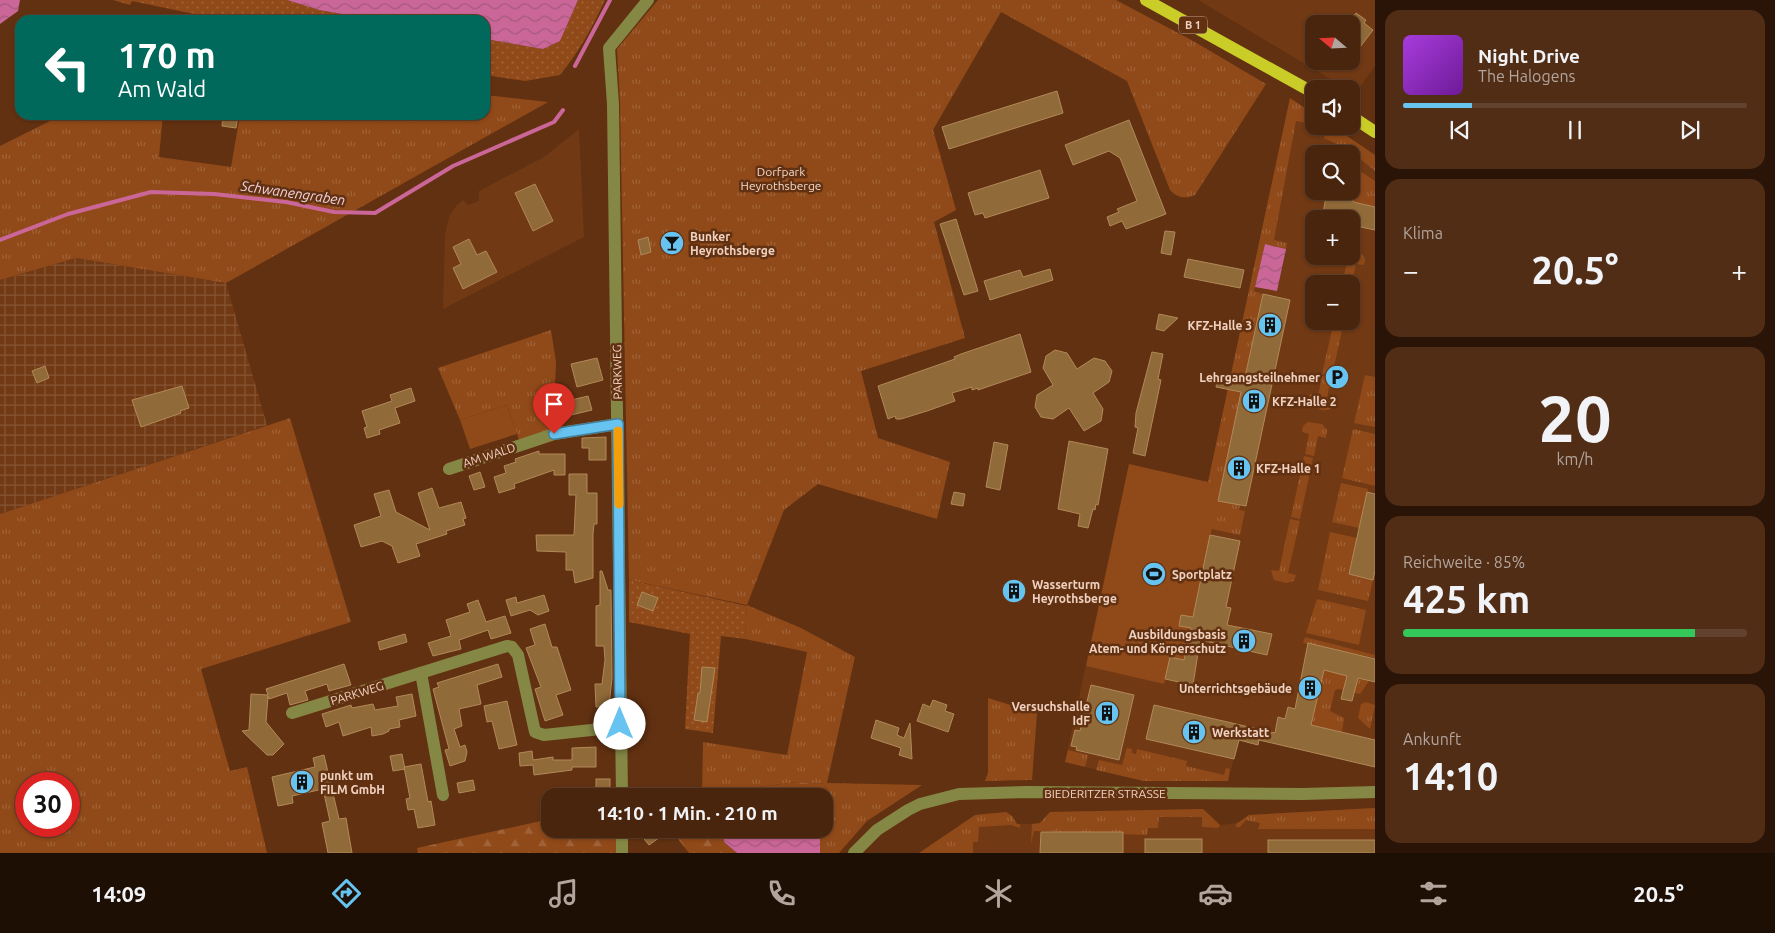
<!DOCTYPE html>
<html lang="de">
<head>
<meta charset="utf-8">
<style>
	:root { --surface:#4a250d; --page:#512d16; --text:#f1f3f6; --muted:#b2a59d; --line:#61422e; --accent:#67c4f0 }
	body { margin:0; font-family:Ubuntu,sans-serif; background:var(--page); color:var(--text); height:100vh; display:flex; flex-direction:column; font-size:19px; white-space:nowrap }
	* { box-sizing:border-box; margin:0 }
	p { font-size:16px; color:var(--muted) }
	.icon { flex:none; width:28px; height:28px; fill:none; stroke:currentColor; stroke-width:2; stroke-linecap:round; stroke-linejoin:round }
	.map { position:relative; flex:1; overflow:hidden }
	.drawer { display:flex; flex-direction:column; gap:10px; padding:10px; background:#291407; width:400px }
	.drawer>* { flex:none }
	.banner { position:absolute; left:15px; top:15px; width:475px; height:105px; border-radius:15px; box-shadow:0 1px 4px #0004,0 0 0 1px var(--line); background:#00695c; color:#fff; overflow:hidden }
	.needle { width:32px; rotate:289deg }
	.fabs { position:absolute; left:1305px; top:15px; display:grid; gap:10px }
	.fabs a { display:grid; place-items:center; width:55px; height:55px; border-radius:10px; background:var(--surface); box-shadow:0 1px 4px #0004,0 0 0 1px var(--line); font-size:25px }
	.speed { position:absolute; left:15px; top:772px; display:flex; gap:10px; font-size:25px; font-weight:700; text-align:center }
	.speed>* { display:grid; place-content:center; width:65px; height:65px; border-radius:50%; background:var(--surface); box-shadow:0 1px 4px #0004,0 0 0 1px var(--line); line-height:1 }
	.speed .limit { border:8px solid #d22; background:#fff; color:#111 }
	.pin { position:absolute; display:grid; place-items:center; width:42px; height:42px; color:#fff; margin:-51px -21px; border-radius:50% 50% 50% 0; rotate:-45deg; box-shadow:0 0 5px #0007 }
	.pin .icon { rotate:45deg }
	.me { position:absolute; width:55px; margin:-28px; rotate:0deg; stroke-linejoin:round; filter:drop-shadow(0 0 4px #0008) }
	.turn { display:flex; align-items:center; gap:18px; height:105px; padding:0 20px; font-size:22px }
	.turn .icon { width:65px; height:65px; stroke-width:2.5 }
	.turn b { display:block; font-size:35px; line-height:42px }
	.big { font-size:38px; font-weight:600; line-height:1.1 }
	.drawer .card { flex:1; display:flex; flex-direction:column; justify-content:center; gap:8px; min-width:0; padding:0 18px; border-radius:15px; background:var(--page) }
	.drawer .dial { align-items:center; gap:0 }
	.dial b { font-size:65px; line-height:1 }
	.song { display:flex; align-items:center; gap:15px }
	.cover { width:60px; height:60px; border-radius:8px; background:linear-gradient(135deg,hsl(280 70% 55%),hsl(280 70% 35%)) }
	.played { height:5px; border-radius:2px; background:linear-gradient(90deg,var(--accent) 20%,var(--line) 20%) }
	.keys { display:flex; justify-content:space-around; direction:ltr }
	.heat { display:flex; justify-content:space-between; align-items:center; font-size:28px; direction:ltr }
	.charge { height:8px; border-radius:4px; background:linear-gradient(90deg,#34c759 85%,var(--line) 0) }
	.trip { position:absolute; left:541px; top:788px; width:292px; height:50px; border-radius:15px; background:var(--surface); box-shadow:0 1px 4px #0004,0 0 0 1px var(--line); font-weight:600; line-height:50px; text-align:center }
	.tabs { display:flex; height:80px; justify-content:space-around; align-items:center; background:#1e0f05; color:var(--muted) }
	.tabs .icon { width:35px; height:35px }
	.tabs .selected { color:var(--accent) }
	.tabs b { font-size:22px; color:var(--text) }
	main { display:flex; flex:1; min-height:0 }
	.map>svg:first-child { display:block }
	.built { fill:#713914; fill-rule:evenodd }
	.industrial { fill:url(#industrial-grid) }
	.grass { fill:url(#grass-tufts); fill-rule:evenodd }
	.forest { fill:url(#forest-firs) }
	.garden { fill:url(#garden-dots) }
	.pitch { fill:#904918 }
	.water { fill:url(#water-waves) }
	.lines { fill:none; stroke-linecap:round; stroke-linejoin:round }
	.stream { stroke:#cb6698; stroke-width:4 }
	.building { fill:#916a39; stroke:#b28958 }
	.minor { stroke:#858845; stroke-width:12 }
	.major { stroke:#cacd28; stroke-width:12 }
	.route-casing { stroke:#437f9c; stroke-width:12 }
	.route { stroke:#67c4f0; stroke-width:9 }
	.slow { stroke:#f59e0b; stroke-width:9 }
	.labels { text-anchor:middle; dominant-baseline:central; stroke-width:5; stroke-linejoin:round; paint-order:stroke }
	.shield { fill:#623111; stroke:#c5a28c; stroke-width:1 }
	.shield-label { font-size:11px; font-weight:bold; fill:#f0d2c1 }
	.park-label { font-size:12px; fill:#f2d9cb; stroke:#623111 }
	.poi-label { font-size:12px; font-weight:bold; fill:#f0d2c1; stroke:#623111; text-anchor:start }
	.street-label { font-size:12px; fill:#f0d2c1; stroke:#623111 }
	.water-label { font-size:14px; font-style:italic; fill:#efd3de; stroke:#623111 }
</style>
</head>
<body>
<main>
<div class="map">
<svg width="1375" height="853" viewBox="0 0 1375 853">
	<defs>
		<pattern id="industrial-grid" width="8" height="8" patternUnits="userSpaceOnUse" patternTransform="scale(1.25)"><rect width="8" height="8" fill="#713914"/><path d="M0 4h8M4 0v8" fill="none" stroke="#865534"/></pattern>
		<pattern id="grass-tufts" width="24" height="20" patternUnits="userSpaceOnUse" patternTransform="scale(1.25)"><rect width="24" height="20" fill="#904918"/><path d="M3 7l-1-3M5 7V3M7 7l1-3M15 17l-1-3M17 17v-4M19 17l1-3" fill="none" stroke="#a06238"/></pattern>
		<pattern id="forest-firs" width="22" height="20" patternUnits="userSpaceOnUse" patternTransform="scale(1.25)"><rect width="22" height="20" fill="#904918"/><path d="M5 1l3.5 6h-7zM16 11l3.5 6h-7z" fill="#a06238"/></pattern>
		<pattern id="garden-dots" width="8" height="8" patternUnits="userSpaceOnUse" patternTransform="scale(1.25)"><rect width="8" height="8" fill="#904918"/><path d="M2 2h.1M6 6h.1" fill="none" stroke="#a06238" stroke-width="1.8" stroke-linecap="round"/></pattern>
		<pattern id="water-waves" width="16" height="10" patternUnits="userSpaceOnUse" patternTransform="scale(1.25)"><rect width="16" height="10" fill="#cb6698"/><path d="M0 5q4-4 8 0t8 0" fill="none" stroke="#a45a7c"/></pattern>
	</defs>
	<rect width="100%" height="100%" fill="#623111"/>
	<!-- built -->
	<g class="built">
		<path d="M1198,0H1375V66L1355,94L1351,89H1347ZM1314,24H1351V61H1314Z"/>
		<path d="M1290,98L1314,114V126H1332L1375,155V767L1272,743L1261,734L1258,745L1239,739L1228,781H1144L1065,762L1129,464L1208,482ZM1314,154H1351V191H1314ZM1314,219H1351V256H1314ZM1314,284H1351V321H1314Z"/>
		<polygon points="579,129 584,237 443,309 445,235 449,217 456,206 463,200 468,205 479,201 479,191 544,157"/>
		<polygon points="1375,808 1375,853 919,853 975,815 1006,812 1012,816 1017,824 1032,824 1040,823 1050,812 1203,809 1220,825 1239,823 1249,815"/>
	</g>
	<!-- industrial -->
	<polygon class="industrial" points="76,258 226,283 267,425 0,514 0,280"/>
	<!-- grass -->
	<g class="grass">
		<path d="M658,0H1116L1195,42L1266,84L1195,195C1185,199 1177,198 1170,190L1127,81L1001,12L933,130L956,210L934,222L965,338L861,371L878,438L950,462L937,519L818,484L784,510L747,605L801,628L855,657L827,783L922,785L867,821L839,853H820V829H825L824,796L826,784L797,782L702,794L703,742L787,755L807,652L745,639L747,605L629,580L620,103L617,49Z"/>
		<polygon points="485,95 548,102 226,283 76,258 0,280 0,146 62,115 163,115 159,157 231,167 240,115 485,115"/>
		<polygon points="1290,98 1314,114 1314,124 1296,121 1274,240 1287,243 1286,249 1265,244 1254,291 1263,294 1218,500 1240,505 1239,510 1245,511 1240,535 1197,526 1203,481 1208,482"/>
		<polygon points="1326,126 1332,126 1375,155 1375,171 1349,150 1324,138"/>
		<polygon points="1360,171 1375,181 1375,207 1348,201 1355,193"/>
		<polygon points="1351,251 1362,254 1365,259 1364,265 1356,264 1351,287 1351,284 1342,284 1347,262 1340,260 1340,256 1351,256"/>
		<polygon points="1334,321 1344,321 1332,376 1322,374"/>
		<polygon points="551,330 556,362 553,429 519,440 507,405 460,420 438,368"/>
		<polygon points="1365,375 1375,377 1375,427 1354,423"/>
		<path d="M1322,376L1331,378L1327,398L1335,400L1331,409C1323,412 1313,409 1309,402L1310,394L1318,396Z"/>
		<path d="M290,418L351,622L201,669L230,771L247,767L267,853H0V514ZM26,784H69V826H26Z"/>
		<polygon points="1308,422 1322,424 1327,430 1326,438 1318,436 1314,456 1305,454 1309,434 1302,432 1303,426"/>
		<polygon points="1353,429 1375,434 1375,486 1342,478"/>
		<polygon points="1304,456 1313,458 1300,519 1291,517"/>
		<polygon points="1341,483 1368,489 1359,528 1332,522"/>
		<polygon points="1290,519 1300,521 1288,573 1296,575 1294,581 1286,583 1274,580 1271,570 1279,571"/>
		<polygon points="1330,532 1357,538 1349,574 1373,580 1368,601 1318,590"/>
		<polygon points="1317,599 1366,610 1359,645 1306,633"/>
		<polygon points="1305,637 1375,655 1375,658 1303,643"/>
		<polygon points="1324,670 1369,681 1360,694 1339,689 1335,690 1330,711 1344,718 1342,732 1311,725"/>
		<polygon points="988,698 1037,713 1032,780 985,781 988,773"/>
		<polygon points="1366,702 1375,705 1370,729 1358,718 1361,704"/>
		<polygon points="1127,748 1132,749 1132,753 1136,754 1137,749 1187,761 1186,766 1224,775 1226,768 1230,769 1228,781 1144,781 1096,770 1099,760 1122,765"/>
		<polygon points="1068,750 1088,755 1085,767 1065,762"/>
		<polygon points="1375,808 1375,829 1258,829 1260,823 1246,820 1240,827 1236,827 1236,824 1249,815"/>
		<polygon points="1203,809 1220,825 1218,828 1202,827 1202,817 1159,817 1158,828 1148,828 1147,835 1034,831 1031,844 1032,824 1040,823 1050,812"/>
		<polygon points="1006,812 1012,816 1017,824 1020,824 1020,828 1011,825 979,827 978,842 973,842 973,853 919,853 975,815"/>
	</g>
	<!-- forest -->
	<g class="forest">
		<polygon points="797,782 826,784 824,796 805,796 799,788 767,796 647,796 702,794"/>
		<polygon points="550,819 550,829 616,829 616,853 418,853 417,848"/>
		<polygon points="670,829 722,829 724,842 737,853 689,853"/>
	</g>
	<!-- garden -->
	<g class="garden">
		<polygon points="113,0 287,0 319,10 376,20 198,20 199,15 132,1 130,5"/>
		<path d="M578,0H605C592,28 579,52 560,75L525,81L485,75V39L543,49L560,41Z"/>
		<polygon points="629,580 747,606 745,639 721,636 713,733 685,729 690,634 629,622"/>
	</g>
	<!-- pitch -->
	<g class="pitch">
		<polygon points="507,405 517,434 470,449 460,420"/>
		<polygon points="1129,464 1221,485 1193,617 1181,615 1191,628 1184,660 1170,657 1164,684 1086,666"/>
	</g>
	<!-- water -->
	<g class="water">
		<polygon points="0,0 20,0 18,11 0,24"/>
		<polygon points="287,0 578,0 560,41 543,49 485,39 485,20 376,20 319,10"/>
		<polygon points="1265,244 1286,249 1277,291 1255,287"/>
		<polygon points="722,829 820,829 820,853 737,853 724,842"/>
	</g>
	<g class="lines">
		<!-- stream -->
		<g class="stream">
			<polyline points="575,66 610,0"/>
			<polyline points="0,240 68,214 151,192 214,194 286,202 334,212 375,213 453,166 554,122 563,110"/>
		</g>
	</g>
	<!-- building -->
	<g class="building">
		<polygon points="1356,13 1366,20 1364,23 1373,30 1351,59 1351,19"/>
		<polygon points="1057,91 1063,113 949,149 942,127"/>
		<polygon points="223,115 238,115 236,128 222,126"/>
		<polygon points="1129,120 1166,214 1126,229 1122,221 1110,226 1107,217 1119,212 1117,209 1137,201 1120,158 1109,151 1073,165 1065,145"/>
		<polygon points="1040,170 1049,198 985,218 983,213 975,215 968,193"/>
		<polygon points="535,184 553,221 533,231 515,193"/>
		<polygon points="1327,191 1356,191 1353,202 1375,207 1375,230 1351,225 1351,219 1322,219"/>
		<polygon points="956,219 978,291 964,295 940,224"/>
		<polygon points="1165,231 1175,232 1171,255 1161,253"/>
		<polygon points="648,237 651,252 641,255 638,240"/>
		<polygon points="469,239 477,255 486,251 497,272 463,289 453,268 461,264 453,247"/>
		<polygon points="1188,259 1244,270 1240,288 1184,277"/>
		<polygon points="1050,269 1053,280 990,300 984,281 1020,270 1023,277"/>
		<polygon points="1263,294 1290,300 1246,506 1218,501 1241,392 1216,387 1218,377 1244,382"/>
		<polygon points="1159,314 1178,318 1164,331 1156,329"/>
		<polygon points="1020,334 1031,372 978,390 978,388 972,390 972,387 952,393 955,401 927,411 901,419 896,419 895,416 888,419 878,386 955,359 954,357 961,354"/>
		<polygon points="1055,350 1067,353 1077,369 1094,358 1105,361 1112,371 1109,382 1093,393 1103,409 1101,421 1084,431 1069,408 1053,419 1041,417 1035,407 1037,395 1053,385 1043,368 1046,356"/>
		<polygon points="1152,352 1163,354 1158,379 1161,380 1145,456 1133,453 1138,428 1135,427 1136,413"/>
		<polygon points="597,358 603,380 577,387 571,364"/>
		<polygon points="45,366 49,378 37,383 32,371"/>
		<polygon points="182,386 189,408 180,411 181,413 141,427 132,400"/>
		<polygon points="411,388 415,401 395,408 400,423 379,430 380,434 367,438 364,428 367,427 362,411 392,401 390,395"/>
		<polygon points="588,396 592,410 571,415 567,401"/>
		<polygon points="606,437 606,460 589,460 589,448 582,448 582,438"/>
		<polygon points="1069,441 1108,449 1098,505 1096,504 1095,510 1093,509 1088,528 1078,526 1080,514 1058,509"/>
		<polygon points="994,442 1008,445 1000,490 986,487"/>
		<polygon points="539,451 539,454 565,454 565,475 554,475 554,470 514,484 515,488 499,493 494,477 506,473 504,466 516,462 515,459"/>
		<polygon points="480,472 485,487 474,490 469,476"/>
		<polygon points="569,474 587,474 587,493 597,493 597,524 594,524 593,534 593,578 575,583 573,570 566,570 566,552 537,551 536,535 574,535 576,495 569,495"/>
		<polygon points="432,488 439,508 461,502 466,518 463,519 465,525 446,531 447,534 416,544 420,556 398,563 392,546 382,541 361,547 354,525 381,516 374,494 389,490 396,512 430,530 418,493"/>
		<polygon points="954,492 965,494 963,506 951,504"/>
		<polygon points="1367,492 1375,494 1375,571 1373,580 1349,574"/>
		<polygon points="1210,535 1240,541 1226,607 1231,608 1227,625 1272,634 1267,655 1200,640 1193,685 1165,679 1170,657 1184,660 1191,628 1179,626 1181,615 1193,617"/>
		<polygon points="600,571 602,571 608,590 611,590 612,678 609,706 596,707 595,684 602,684 605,660 604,646 596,646 596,606 600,605"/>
		<polygon points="642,592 658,598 653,611 637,605"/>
		<polygon points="544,595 549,611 538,615 530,610 511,616 506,600 516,597 517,603"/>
		<polygon points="478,600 486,622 505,616 511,633 491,639 488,630 459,640 461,649 433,656 428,643 451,636 446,620 470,612 467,604"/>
		<polygon points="545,624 552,647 557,647 571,690 556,695 563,715 545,721 535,689 541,687 526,648 535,645 530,629"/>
		<polygon points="405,634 407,642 380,650 378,642"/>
		<polygon points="1308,643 1375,659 1375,682 1358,678 1352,701 1341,699 1347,676 1324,670 1311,725 1375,740 1375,767 1259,740 1258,745 1239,740 1234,759 1146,739 1154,705 1275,733 1278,717 1285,719 1288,707 1295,709"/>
		<polygon points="344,664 351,685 329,691 327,684 305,691 308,700 290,705 287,693 269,699 268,696 266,722 284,744 273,755 267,755 242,731 249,730 251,694 268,695 266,689"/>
		<polygon points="498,664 502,677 477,685 481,704 459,709 462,726 454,729 460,747 465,745 467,752 465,761 450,766 445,750 449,749 433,689 439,687 437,683"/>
		<polygon points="702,667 715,668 707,722 694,720 698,693 700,693"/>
		<polygon points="1091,685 1134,695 1119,760 1076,750 1077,747 1071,746 1075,730 1080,731"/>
		<polygon points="412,694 416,716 399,720 400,727 389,729 389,731 383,734 372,736 371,727 343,736 339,722 326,727 322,714 351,705 352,708 373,704 375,710 398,706 396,697"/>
		<polygon points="933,700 947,705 945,711 954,714 948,732 917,721 923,704 930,707"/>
		<polygon points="507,701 517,745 499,749 492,721 487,722 484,706"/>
		<polygon points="876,720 899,728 897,735 904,738 910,723 912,759 899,755 901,748 871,738"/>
		<polygon points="596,747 596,767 572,767 572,770 534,775 533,765 520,766 519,753 532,751 533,760 553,757 553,760 572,760 572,748"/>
		<polygon points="402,754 405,769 393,771 390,756"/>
		<polygon points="324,755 339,819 346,818 352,853 328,853 322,823 330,821 323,789 292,796 293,803 278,806 272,777 315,767 313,758"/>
		<polygon points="421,764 428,802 431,801 435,825 418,828 414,809 408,810 406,799 410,798 404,767"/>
		<rect x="596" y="779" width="14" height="17"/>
		<polygon points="473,780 475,790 459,793 457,783"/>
		<polygon points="646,829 658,829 663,835 649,845 640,834"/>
		<polygon points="1041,832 1123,832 1123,853 1040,853"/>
		<rect x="1145" y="839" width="57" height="14"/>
		<rect x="1268" y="840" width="107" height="13"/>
	</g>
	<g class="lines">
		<!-- minor -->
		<g class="minor">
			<polyline points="449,469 554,434 618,424"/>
			<polyline points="421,673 443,795"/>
			<polyline points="292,713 507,646 512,647 518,655 535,732 544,735 620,727"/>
			<polyline points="622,796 613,104 609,48 648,0"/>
			<polyline points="622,829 622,853"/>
			<polyline points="854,853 877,830 908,810 920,804 959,794 1028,792 1303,794 1375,792"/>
		</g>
		<!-- major -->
		<g class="major">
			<polyline points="1146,0 1314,93"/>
			<polyline points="1351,116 1375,132"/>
		</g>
	</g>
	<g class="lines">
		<!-- route casing -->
		<g class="route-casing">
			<polyline id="route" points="554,434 618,424 620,724"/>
		</g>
		<!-- route -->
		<use href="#route" class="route"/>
		<!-- slow -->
		<polyline class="slow" points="618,431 619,504"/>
	</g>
	<!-- icons -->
	<defs>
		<g id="bar-disc" transform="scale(1.25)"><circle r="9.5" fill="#67c4f0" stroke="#623111"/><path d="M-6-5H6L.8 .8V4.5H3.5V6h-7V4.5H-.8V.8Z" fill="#111"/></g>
		<g id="building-disc" transform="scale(1.25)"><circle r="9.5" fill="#67c4f0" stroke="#623111"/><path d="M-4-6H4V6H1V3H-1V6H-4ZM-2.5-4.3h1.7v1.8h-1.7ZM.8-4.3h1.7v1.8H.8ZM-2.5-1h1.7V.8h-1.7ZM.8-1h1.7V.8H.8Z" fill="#111"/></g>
		<g id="parking-disc" transform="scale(1.25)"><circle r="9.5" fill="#67c4f0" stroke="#623111"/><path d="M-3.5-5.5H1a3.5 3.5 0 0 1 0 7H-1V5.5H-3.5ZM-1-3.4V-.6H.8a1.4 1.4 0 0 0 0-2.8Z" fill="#111"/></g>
		<g id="stadium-disc" transform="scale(1.25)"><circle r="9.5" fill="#67c4f0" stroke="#623111"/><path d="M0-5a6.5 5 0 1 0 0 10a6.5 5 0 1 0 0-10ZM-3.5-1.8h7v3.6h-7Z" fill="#111"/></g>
	</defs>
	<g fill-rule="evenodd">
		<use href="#bar-disc" x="672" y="243"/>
		<use href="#building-disc" x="1270" y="325"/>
		<use href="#parking-disc" x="1337" y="377"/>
		<use href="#building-disc" x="1254" y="401"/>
		<use href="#building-disc" x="1239" y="468"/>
		<use href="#stadium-disc" x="1154" y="574"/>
		<use href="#building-disc" x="1014" y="591"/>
		<use href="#building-disc" x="1244" y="641"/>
		<use href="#building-disc" x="1310" y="688"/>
		<use href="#building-disc" x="1107" y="713"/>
		<use href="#building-disc" x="1194" y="732"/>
		<use href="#building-disc" x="302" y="782"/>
	</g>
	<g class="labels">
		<!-- shield labels -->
		<rect class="shield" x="1179" y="16.5" width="28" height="17" rx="4"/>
		<g class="shield-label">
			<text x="1193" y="25">B 1</text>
		</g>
		<!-- park labels -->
		<g class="park-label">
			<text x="781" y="171">Dorfpark<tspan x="781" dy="14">Heyrothsberge</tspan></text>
		</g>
		<!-- poi labels -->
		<g class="poi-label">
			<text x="690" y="236">Bunker<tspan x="690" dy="14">Heyrothsberge</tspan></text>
			<text x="1252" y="325" text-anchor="end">KFZ-Halle 3</text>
			<text x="1320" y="377" text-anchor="end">Lehrgangsteilnehmer</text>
			<text x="1272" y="401">KFZ-Halle 2</text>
			<text x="1256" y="468">KFZ-Halle 1</text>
			<text x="1172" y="574">Sportplatz</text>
			<text x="1032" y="584">Wasserturm<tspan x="1032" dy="14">Heyrothsberge</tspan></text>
			<text x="1226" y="634" text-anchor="end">Ausbildungsbasis<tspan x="1226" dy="14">Atem- und Körperschutz</tspan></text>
			<text x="1292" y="688" text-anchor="end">Unterrichtsgebäude</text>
			<text x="1090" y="706" text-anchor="end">Versuchshalle<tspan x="1090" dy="14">IdF</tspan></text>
			<text x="1212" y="732">Werkstatt</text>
			<text x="320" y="775">punkt um<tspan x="320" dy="14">FILM GmbH</tspan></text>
		</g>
		<!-- street labels -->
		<g class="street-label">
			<text transform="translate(617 372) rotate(-91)">PARKWEG</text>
			<text transform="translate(489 455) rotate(-18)">AM WALD</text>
			<text transform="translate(357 693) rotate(-17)">PARKWEG</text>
			<text x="1105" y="793">BIEDERITZER STRASSE</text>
		</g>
		<!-- water labels -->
		<g class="water-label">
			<text transform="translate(293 193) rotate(8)">Schwanengraben</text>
		</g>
	</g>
</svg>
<div class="fabs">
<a><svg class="needle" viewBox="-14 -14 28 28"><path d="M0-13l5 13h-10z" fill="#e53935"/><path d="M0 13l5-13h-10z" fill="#b2a59d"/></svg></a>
<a><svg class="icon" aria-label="sound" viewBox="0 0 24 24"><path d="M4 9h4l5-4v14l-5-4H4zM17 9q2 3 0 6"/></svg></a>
<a><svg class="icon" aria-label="search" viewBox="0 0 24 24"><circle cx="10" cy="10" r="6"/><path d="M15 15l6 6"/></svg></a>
<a>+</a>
<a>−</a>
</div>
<div class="speed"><div class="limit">30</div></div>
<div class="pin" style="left:554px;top:434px;background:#d93025"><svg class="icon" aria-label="arrive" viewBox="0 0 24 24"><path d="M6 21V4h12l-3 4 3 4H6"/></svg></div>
<svg class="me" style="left:620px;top:724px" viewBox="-20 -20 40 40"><circle r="19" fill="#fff"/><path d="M0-13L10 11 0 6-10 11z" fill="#67c4f0"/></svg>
<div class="trip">14:10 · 1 Min. · 210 m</div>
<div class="banner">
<div class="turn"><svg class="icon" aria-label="left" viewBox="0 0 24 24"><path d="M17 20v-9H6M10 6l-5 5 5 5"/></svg><div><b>170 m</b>Am Wald</div></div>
</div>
</div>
<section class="drawer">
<div class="card">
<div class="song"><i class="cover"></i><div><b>Night Drive</b><p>The Halogens</p></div></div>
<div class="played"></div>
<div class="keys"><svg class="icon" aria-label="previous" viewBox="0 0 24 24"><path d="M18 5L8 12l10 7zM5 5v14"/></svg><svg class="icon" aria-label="pause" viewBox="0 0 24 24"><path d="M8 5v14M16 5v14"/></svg><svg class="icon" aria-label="next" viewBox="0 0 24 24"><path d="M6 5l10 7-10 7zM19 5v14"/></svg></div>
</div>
<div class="card"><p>Klima</p>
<div class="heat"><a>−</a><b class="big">20.5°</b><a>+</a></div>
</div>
<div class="card dial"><b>20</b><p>km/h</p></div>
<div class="card"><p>Reichweite · 85%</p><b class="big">425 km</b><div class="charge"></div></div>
<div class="card"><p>Ankunft</p><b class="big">14:10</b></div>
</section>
</main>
<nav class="tabs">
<b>14:09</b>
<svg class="icon selected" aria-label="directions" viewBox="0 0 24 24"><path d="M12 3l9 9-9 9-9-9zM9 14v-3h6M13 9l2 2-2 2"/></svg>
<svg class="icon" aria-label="music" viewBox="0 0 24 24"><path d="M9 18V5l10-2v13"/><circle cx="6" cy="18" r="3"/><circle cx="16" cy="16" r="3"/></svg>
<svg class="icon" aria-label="phone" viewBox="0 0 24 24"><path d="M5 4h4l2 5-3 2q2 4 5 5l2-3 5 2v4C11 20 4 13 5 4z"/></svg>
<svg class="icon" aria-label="climate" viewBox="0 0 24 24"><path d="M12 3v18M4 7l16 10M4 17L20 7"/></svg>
<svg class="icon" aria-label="car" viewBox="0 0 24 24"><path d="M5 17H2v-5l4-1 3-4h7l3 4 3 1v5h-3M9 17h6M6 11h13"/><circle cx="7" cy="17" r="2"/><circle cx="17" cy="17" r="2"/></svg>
<svg class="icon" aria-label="filters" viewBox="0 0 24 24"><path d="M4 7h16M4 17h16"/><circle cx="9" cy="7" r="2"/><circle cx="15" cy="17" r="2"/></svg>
<b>20.5°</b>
</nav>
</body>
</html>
